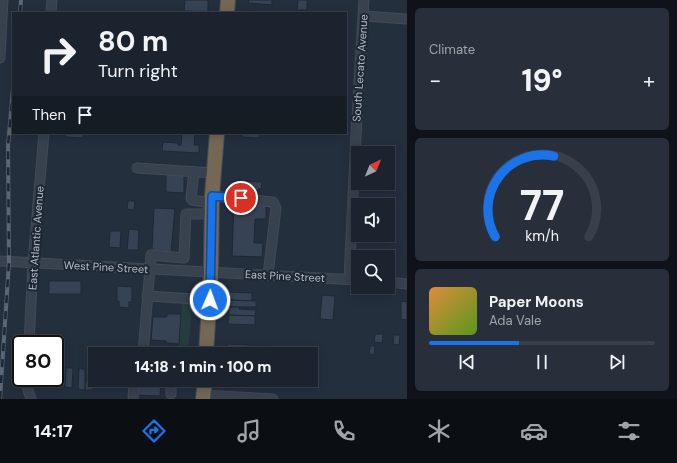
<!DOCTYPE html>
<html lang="en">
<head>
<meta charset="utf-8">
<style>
	:root { --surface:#1b232e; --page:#282f3a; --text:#f1f3f6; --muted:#a0a4aa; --line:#39404a; --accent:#1a73e8 }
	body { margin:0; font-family:"DM Sans",sans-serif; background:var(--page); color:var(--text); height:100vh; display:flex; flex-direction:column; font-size:15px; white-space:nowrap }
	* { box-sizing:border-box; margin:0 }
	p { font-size:13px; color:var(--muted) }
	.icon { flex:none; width:22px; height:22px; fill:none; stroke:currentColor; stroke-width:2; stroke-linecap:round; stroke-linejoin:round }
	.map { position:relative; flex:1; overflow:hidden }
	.drawer { display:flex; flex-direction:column; gap:8px; padding:8px; background:#0f1319; width:270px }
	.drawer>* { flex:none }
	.hud { position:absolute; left:12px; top:12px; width:335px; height:122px; border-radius:0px; box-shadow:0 2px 10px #0003,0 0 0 1px var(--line); background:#1b232e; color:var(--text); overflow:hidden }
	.needle { width:26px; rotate:43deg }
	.tools { position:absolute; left:351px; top:146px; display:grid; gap:8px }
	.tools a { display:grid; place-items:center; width:44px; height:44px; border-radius:0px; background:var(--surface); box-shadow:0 2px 10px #0003,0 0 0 1px var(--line); font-size:20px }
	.speed { position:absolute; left:12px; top:335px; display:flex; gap:8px; font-size:20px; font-weight:700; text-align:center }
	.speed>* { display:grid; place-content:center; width:52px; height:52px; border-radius:50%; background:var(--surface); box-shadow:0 2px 10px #0003,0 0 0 1px var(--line); line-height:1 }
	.speed .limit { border:2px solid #111; border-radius:6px; background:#fff; color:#111 }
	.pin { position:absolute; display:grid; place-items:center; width:34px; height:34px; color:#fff; margin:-17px; border:2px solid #fff; border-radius:50%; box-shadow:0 1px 4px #0007 }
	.me { position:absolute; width:44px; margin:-22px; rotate:2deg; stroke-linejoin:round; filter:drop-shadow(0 0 3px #0008) }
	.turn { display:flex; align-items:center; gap:14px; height:84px; padding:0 20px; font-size:18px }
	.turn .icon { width:52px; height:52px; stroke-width:2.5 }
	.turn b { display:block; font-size:28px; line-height:34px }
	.then { display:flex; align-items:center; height:38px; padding:0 20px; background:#0003; gap:8px; font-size:15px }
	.big { font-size:30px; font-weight:800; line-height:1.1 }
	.drawer .card { flex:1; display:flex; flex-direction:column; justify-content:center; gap:6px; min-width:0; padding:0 14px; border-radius:6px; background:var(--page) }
	.drawer .dial { align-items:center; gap:0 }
	.dial svg { height:104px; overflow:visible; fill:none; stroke:var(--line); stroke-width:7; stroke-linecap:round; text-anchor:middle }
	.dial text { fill:var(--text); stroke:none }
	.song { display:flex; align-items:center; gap:12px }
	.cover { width:48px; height:48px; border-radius:6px; background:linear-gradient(135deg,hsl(30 70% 55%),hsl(90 70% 35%)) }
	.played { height:4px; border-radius:2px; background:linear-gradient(90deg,var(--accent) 40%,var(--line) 40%) }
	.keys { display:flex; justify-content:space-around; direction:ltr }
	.heat { display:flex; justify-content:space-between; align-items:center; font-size:22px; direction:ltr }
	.trip { position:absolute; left:88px; top:347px; width:230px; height:40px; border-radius:0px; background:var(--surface); box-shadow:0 2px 10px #0003,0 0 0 1px var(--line); font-weight:800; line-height:40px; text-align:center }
	.dock { display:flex; height:64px; justify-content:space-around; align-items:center; background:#0b0e12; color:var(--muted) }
	.dock .icon { width:28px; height:28px }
	.dock .current { color:var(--accent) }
	.dock b { font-size:18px; color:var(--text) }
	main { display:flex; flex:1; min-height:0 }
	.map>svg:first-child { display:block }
	.green { fill:#263c3f }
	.building { fill:#364354; stroke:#1f2835 }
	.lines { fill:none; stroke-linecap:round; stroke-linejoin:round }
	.minor-casing { stroke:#414a57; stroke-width:11 }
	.highway-casing { stroke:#434c59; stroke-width:16 }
	.minor { stroke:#38414e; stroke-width:9 }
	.highway { stroke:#746855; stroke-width:14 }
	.rail-casing { stroke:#5a6575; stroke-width:4 }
	.rail { stroke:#1d2633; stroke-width:2.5; stroke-dasharray:8; stroke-linecap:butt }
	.route-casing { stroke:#114b97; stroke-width:10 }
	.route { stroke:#1a73e8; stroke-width:7 }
	.labels { text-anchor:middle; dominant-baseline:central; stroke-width:4; stroke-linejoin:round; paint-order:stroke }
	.street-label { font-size:11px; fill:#b4bcc9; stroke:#1d2633 }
</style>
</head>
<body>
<main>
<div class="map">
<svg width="407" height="399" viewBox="0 0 407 399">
	<rect width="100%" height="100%" fill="#242f3e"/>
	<!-- green -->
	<polygon class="green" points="182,304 192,304 188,354 178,354"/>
	<!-- building -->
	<g class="building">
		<polygon points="185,0 208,0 208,12 184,11"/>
		<polygon points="249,0 272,0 272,5 248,3"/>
		<polygon points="298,0 307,0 307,10 297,10"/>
		<polygon points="247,11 263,12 263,13 247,13"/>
		<polygon points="65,133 83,133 83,138 65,137"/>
		<polygon points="182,133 195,133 194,145 199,145 199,153 162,151 163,142 178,143 178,145 181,145"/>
		<polygon points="242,133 260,133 260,138 242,137"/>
		<polygon points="166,174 184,175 184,193 166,192"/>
		<polygon points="236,181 262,182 261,189 258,189 257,196 236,195"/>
		<polygon points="128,201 135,201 134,210 127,209"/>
		<polygon points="234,202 266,203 266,219 255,219 254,243 263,243 262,257 232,256"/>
		<polygon points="154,208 175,209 171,252 152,250"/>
		<polygon points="129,229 139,230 138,250 127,250"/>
		<polygon points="110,231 121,231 120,248 109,247"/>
		<rect x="370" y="252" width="11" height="5"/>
		<rect x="49" y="281" width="32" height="13"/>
		<polygon points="117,286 132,287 132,302 129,302 129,308 119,307 119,301 117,301"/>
		<polygon points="229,292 252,293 252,301 229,300"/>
		<polygon points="322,295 335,296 333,320 320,319"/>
		<polygon points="229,300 256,301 256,307 229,307"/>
		<polygon points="401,301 407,302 407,320 401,319"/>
		<polygon points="229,307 239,307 239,309 256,310 255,316 229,315"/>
		<polygon points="167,314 181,314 179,344 166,343 166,341 151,340 153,317 167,317"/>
		<polygon points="229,315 255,316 255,325 228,324"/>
		<polygon points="375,334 383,334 382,343 374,342"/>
		<polygon points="394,335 400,335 399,345 393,344"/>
		<polygon points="227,344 250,345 249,354 226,354"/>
		<polygon points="261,346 275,347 275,354 260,354"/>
		<polygon points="370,346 375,346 374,355 369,354"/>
		<polygon points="66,368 73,368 72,388 65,387"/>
		<polygon points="79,369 85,369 85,390 78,389"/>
		<polygon points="89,370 95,370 93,390 85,390 86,380 88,380"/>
		<polygon points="42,378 63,379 62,387 42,386"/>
		<polygon points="96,380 110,380 110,388 96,387"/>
		<polygon points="139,380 161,380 160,396 138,395"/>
	</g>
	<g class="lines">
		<!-- minor casing -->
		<g class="minor-casing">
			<g id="minor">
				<polyline points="51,13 52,0"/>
				<polyline points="363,16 407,19"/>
				<polyline points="0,58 3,0"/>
				<polyline points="137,168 214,173"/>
				<polyline points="194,172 191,198 192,200 212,203"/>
				<polyline points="212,196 273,202 276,208 268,275"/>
				<polyline points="0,261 358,280"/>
				<polyline points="349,279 356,135 364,0"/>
				<polyline points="388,282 407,284"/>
				<polyline points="147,296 210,300"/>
				<polyline points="29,344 33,263 44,133"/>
				<polyline points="143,354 151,255 184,258 186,214 202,214 212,213"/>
				<polyline points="27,378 27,387 31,399"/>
				<polyline points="171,394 171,380"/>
				<polyline points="204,395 273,399"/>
				<polyline points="133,399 134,380"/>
			</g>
		</g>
		<!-- highway casing -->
		<g class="highway-casing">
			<g id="highway">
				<polyline points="227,13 228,0"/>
				<polyline points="206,354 211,273 212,196 217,133"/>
				<polyline points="203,399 205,380"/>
			</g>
		</g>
		<!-- minor -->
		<use href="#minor" class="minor"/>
		<!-- highway -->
		<use href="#highway" class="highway"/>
		<!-- rail casing -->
		<g class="rail-casing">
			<g id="rail">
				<polyline points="20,13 21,0"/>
				<polyline points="0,399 9,262 8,146 13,88"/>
			</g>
		</g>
		<!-- rail -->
		<use href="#rail" class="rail"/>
	</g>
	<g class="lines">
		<!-- route casing -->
		<g class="route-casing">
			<polyline id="route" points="210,300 212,196 241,198"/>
		</g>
		<!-- route -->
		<use href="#route" class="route"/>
	</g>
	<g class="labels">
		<!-- street labels -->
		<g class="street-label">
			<text transform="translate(360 68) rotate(-86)">South Lecato Avenue</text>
			<text transform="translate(36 238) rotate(-86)">East Atlantic Avenue</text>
			<text transform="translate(106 267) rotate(3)">West Pine Street</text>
			<text transform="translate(285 276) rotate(3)">East Pine Street</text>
		</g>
	</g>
</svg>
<div class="tools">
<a><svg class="needle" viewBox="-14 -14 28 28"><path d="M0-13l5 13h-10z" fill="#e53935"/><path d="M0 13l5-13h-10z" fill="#a0a4aa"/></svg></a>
<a><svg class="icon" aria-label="sound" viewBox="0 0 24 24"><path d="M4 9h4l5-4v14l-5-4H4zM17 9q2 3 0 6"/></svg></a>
<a><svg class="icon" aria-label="search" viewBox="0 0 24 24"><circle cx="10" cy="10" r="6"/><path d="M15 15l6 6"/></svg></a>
</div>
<div class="speed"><div class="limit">80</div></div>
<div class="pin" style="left:241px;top:198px;background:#d93025"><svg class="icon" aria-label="arrive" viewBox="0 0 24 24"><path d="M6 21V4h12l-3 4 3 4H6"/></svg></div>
<svg class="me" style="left:210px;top:300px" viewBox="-20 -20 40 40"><circle r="17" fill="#1a73e8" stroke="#fff" stroke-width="3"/><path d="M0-11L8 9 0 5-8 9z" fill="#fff"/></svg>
<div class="trip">14:18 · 1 min · 100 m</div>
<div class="hud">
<div class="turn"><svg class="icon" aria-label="right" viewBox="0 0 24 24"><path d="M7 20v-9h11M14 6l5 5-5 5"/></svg><div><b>80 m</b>Turn right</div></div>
<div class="then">Then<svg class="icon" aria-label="arrive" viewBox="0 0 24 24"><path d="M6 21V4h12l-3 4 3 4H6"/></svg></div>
</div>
</div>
<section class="drawer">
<div class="card"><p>Climate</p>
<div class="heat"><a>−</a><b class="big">19°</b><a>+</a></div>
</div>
<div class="card dial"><svg viewBox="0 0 100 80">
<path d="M14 69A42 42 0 1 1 86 69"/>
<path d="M14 69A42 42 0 0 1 59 7" stroke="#1a73e8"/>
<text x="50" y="56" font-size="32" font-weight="700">77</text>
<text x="50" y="72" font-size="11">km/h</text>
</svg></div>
<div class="card">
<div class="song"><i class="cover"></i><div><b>Paper Moons</b><p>Ada Vale</p></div></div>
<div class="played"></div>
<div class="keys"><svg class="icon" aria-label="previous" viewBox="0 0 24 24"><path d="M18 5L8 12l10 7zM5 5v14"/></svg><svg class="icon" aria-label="pause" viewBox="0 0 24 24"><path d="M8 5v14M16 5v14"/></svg><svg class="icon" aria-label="next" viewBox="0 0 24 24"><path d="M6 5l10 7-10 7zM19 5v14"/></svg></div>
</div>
</section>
</main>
<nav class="dock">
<b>14:17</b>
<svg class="icon current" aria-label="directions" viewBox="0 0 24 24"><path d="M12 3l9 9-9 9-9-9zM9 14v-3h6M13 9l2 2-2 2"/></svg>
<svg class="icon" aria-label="music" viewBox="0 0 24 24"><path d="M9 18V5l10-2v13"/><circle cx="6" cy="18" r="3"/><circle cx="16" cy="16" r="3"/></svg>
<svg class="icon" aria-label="phone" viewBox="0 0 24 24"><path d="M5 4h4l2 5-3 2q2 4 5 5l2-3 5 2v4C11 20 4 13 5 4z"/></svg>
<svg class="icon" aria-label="climate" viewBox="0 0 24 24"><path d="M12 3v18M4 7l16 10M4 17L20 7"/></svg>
<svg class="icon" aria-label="car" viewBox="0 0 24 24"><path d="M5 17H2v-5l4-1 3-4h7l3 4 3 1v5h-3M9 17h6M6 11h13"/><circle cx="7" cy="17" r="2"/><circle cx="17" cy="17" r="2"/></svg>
<svg class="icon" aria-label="filters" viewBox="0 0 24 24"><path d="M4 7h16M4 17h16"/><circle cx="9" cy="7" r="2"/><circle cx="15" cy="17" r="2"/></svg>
</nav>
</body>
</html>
